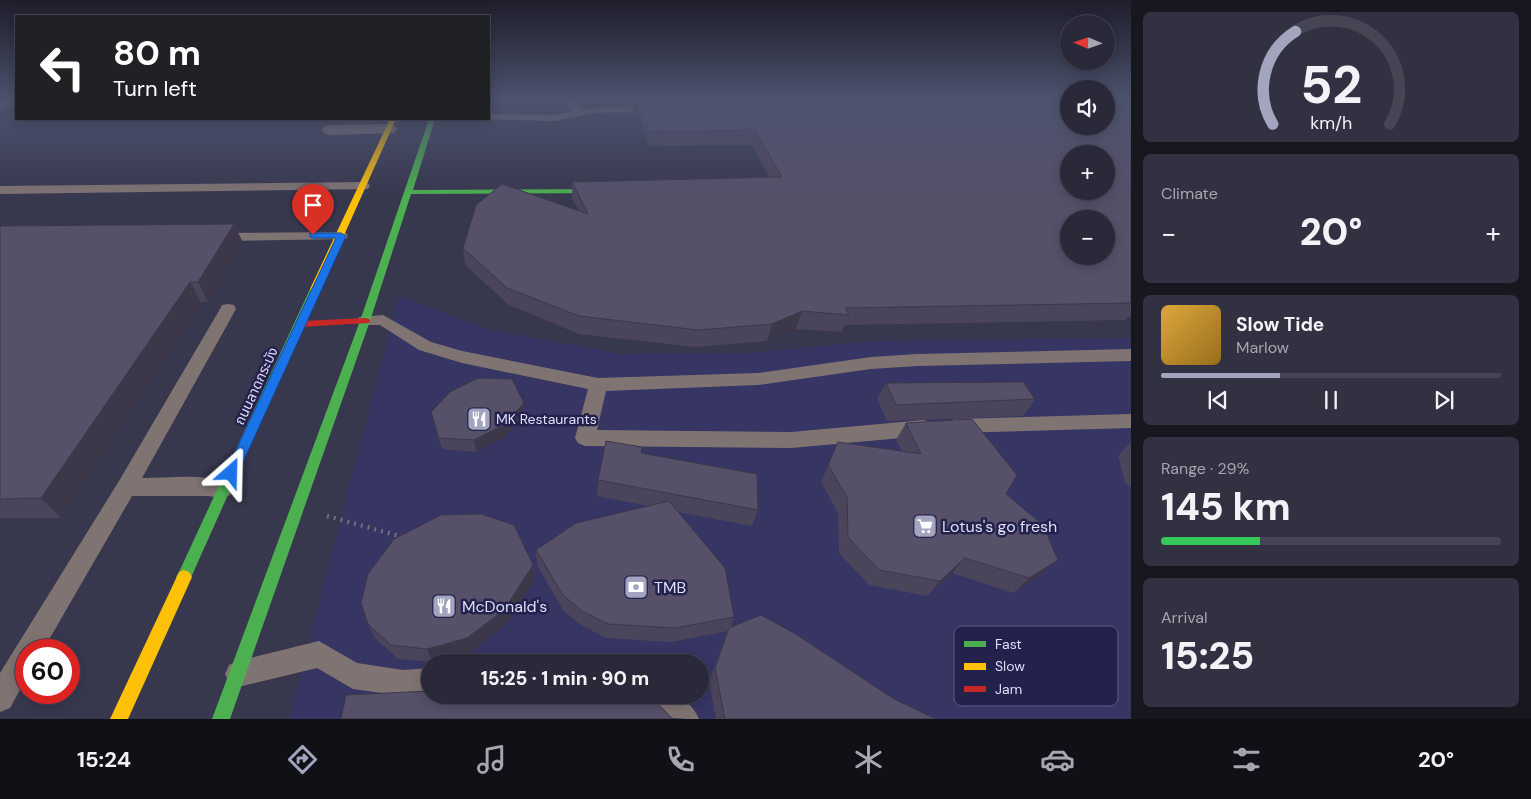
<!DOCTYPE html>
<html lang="en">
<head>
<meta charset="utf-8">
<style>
	:root { --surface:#29293a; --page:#313142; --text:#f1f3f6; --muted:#a5a6af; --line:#454554; --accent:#a3a4be }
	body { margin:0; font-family:"DM Sans","Noto Sans Thai",sans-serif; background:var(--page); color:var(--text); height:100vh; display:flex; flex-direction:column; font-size:19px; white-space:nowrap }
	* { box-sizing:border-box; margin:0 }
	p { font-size:16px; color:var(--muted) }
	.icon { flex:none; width:28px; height:28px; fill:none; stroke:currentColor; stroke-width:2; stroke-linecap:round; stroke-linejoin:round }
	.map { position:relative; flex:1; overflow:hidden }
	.side { display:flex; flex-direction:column; gap:12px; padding:12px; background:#171720; width:400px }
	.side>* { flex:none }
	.top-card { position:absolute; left:15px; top:15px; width:475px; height:105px; border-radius:0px; box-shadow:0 2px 12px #0003,0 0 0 1px var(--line); background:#202124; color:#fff; overflow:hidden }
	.needle { width:32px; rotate:272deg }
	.tools { position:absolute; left:1060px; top:15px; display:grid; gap:10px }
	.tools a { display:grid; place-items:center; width:55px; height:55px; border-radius:50%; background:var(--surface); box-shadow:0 2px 12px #0003,0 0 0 1px var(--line); font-size:25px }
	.speed { position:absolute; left:15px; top:639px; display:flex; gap:10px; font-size:25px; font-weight:700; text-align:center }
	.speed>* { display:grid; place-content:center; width:65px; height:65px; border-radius:50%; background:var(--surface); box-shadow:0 2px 12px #0003,0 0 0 1px var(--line); line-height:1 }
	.speed .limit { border:8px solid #d22; background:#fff; color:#111 }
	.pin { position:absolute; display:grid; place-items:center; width:42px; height:42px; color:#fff; margin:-51px -21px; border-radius:50% 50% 50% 0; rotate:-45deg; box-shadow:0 0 5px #0007 }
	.pin .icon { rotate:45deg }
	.me { position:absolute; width:55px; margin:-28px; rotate:25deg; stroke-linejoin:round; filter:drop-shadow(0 0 4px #0008) }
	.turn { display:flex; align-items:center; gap:18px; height:105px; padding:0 15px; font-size:22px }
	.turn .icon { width:65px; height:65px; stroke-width:2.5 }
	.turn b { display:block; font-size:35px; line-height:42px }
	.big { font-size:38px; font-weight:800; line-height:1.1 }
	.side .tile { flex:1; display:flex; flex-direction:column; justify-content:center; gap:8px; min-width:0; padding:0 18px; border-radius:8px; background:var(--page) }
	.side .dial { align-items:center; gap:0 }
	.dial svg { height:130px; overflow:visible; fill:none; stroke:var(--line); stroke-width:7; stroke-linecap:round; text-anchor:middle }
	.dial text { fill:var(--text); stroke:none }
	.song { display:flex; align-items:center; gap:15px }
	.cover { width:60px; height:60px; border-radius:8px; background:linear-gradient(135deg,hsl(40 70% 55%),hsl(40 70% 35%)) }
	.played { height:5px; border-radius:2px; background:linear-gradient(90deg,var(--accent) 35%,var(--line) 35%) }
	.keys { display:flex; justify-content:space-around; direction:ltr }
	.heat { display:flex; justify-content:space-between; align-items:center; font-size:28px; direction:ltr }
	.charge { height:8px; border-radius:4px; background:linear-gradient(90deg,#34c759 29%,var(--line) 0) }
	.trip { position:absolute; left:421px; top:654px; width:288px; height:50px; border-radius:25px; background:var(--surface); box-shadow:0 2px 12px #0003,0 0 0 1px var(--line); font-weight:800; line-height:50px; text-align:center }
	.tabs { display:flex; height:80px; justify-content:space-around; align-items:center; background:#101017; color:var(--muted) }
	.tabs .icon { width:35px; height:35px }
	.tabs .active { color:var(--accent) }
	.tabs b { font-size:22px; color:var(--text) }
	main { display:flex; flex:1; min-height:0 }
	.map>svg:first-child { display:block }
	.built { fill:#363564; fill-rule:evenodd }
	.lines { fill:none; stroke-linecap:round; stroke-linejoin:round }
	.path { stroke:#746e77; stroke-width:4.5; stroke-dasharray:2 5; stroke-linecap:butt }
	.lane { fill:#807473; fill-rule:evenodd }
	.street { fill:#807473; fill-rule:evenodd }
	.fast { fill:#4caf50; fill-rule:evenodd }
	.slow { fill:#ffc107; fill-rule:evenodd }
	.jam { fill:#c62828; fill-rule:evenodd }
	.wall { fill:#4a455a }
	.shaded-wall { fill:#3c384a }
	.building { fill:#565069; stroke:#3c384a; fill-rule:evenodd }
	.route { fill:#1a73e8; stroke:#114b97 }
	.labels { text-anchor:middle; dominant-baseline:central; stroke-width:5; stroke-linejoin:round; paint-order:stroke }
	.street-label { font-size:14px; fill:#dddffb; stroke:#24224d }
	.poi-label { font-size:14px; fill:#dddffb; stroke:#24224d; text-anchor:start }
	.near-poi-label { font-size:16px; fill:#dddffb; stroke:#24224d; text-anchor:start }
	.key { fill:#24224d; stroke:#5c5b81; stroke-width:1 }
	.key-label { font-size:14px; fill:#dddffb }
</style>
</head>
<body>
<main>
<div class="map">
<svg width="1131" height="719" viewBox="0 0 1131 719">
	<rect width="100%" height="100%" fill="#37374e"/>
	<!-- built -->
	<path class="built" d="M399,296L490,330L620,354L747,353L877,341L1131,338V719H289ZM430,662H700V695H430Z"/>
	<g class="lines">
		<!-- path -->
		<polyline class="path" points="327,516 403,537"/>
		<!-- lane -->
		<g class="lane">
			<rect x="0" y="99" width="16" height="6"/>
			<polygon points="560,99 571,99 584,109 631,106 636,109 631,112 594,113 555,121 485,119 489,119 489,114 555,115 574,111"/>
			<polygon points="364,182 368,183 370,186 368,189 0,194 0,186"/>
			<polygon points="341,232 346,233 348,236 346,239 217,241 210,237 217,233"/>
			<path d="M228,304L234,305L236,309L142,478C170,478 204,473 230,483L234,489L230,495L223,498L208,496H132L43,650H26V679L10,708L0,712V673L119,481L220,309L222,305Z"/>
			<polygon points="383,315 431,342 462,351 598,378 758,373 871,357 917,354 1131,349 1131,361 917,366 871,369 758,385 606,391 597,430 791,432 924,420 931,423 934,428 931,433 924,436 791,448 585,446 578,443 575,438 588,389 462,363 419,350 380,325 359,325 357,321 359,317"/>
			<polygon points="1131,414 1131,428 955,433 948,431 945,426 948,421 955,419"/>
			<polygon points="319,641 357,663 403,670 430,668 430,694 403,696 353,689 317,668 238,687 229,683 225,674 229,665 238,661"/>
			<path d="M638,695C664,695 687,691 699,719C673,719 650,719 638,695Z"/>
		</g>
		<!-- street -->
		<polygon class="street" points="388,124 394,125 397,129 394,133 331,135 325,134 322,130 325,126 331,125"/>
		<!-- fast -->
		<g class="fast">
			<polygon points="429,119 435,119 413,190 608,189 612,191 608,193 411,194 370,321 230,719 212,719 360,321"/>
			<polygon points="315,286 320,289 189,582 184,584 179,582 176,577 179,572 310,289"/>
		</g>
		<!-- slow -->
		<g class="slow">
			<polygon points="390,119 396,119 320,289 319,291 311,291 310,289"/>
			<polygon points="184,570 189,572 192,577 128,719 110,719 179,572"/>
		</g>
		<!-- jam -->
		<polygon class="jam" points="365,318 369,319 370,321 369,323 301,327 296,324 301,321"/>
	</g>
	<!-- wall -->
	<g class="wall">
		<polygon points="635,98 1131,98 1131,317 1128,317 1126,320 844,325 842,332 796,329 767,341 695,347 579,334 509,305 465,265 463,248 578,210 572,198 572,182 769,177 752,145 648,146"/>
		<polygon points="234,224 243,243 208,302 201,302 61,518 0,518 0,226"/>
		<polygon points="886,383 1035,399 1023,416 887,421 877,399"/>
		<polygon points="524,403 524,414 505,437 476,452 442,449 434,423 431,412"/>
		<polygon points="906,423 1006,494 1041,575 1013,593 952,573 927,596 869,585 839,553 838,513 821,482 838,442 902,451 896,440"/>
		<polygon points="1131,442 1131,488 1125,483 1118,456"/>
		<polygon points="641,453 758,510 752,526 678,512 734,617 730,628 894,699 936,719 716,719 709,681 728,631 671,642 606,638 581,625 563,610 537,565 536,550 648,506 597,496 598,480"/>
		<polygon points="534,580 506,624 471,652 432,662 398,659 375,638 368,624"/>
	</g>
	<!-- shaded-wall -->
	<g class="shaded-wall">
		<polygon points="234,224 243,243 208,302 198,282"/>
		<polygon points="190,282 201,302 61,518 41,498"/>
		<polygon points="802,311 796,329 767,341 772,324"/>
		<polygon points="524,403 524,414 505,437 476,452 474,440"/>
		<polygon points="965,558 952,573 927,596 940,581"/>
		<polygon points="1058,560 1041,575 1013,593 1029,578"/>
		<polygon points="533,565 534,580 506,624 471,652 432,662 427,649"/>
	</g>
	<!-- building -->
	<g class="building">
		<path d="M640,98H1069V126H1106V98H1131V303L845,308L849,315L802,311L772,324L698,330L579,316L507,288L463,248L476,205L502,184L588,214L572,182L782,177L755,130L649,132ZM1069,154H1106V191H1069ZM1069,219H1106V256H1069Z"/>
		<polygon points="234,224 198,282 190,282 41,498 0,499 0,226"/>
		<polygon points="478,378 512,379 524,403 503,425 474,440 439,438 431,412 450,392"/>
		<polygon points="1023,382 1035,399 896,405 886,383"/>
		<polygon points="972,419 1017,475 1006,494 1043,525 1058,560 1029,578 965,558 940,581 879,570 848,537 847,497 828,465 838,442 921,454 906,423"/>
		<polygon points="606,441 642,447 641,453 757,474 758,510 598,480"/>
		<polygon points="669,501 725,568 734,617 675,628 608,624 582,611 563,595 536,550 576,523"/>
		<polygon points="481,514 514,525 533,565 504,610 467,638 427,649 391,645 368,624 361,603 368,574 394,539 441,515"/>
		<polygon points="761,615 794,633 894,699 936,719 725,719 715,668 729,628"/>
		<polygon points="430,691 430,695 649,695 673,719 341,719 346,695"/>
	</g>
	<!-- sky -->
	<linearGradient id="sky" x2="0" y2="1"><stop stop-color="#1e1e2b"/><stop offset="0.5" stop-color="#4d536e"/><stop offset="1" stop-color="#4d536e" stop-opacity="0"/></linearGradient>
	<rect width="1131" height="199" fill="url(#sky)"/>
	<!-- route -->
	<polygon class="route" points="310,233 341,233 346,236 238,473 236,477 231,478 226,477 225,473 336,238 313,238 310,237"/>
	<!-- icons -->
	<defs>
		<g id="restaurant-square" transform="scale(1.25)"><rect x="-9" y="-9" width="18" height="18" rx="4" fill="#a3a4be" stroke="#24224d"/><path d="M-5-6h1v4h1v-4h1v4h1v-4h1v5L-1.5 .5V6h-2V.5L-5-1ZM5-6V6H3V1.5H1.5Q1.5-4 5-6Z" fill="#fff"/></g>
		<g id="supermarket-square" transform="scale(1.25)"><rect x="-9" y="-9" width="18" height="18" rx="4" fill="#a3a4be" stroke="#24224d"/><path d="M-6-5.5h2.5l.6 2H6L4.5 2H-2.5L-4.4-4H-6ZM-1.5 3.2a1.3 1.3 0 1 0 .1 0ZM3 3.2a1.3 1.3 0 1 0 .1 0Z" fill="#fff"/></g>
		<g id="bank-square" transform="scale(1.25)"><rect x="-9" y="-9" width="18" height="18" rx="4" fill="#a3a4be" stroke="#24224d"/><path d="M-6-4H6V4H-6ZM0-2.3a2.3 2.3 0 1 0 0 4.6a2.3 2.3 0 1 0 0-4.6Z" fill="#fff"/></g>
	</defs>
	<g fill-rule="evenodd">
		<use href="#restaurant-square" x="479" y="419"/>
		<use href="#supermarket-square" x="925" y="526"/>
		<use href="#bank-square" x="636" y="587"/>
		<use href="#restaurant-square" x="444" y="606"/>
	</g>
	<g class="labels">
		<!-- street labels -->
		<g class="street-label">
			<text transform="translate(256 386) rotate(-65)">ถนนลาดกระบัง</text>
		</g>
		<!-- poi labels -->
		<g class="poi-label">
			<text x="496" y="419">MK Restaurants</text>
		</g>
		<!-- near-poi labels -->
		<g class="near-poi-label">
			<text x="942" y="526">Lotus's go fresh</text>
			<text x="654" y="587">TMB</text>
			<text x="462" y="606">McDonald's</text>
		</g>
	</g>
	<!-- legend -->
	<rect x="954" y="626" width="164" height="80" rx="8" class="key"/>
	<rect x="964" y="641" width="22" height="6" fill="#4caf50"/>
	<rect x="964" y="663" width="22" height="7" fill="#ffc107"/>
	<rect x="964" y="686" width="22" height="6" fill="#c62828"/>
	<g class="key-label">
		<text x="995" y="649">Fast</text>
		<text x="995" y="671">Slow</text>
		<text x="995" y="694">Jam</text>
	</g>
</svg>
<div class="tools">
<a><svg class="needle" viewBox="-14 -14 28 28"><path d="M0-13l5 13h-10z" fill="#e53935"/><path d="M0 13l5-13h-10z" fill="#a5a6af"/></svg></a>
<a><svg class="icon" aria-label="sound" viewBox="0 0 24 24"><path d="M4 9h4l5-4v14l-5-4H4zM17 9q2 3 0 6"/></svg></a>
<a>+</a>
<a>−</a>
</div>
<div class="speed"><div class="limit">60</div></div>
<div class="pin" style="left:313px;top:235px;background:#d93025"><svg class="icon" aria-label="arrive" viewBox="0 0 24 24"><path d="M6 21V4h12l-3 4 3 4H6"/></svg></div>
<svg class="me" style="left:231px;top:473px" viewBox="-20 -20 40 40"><path d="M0-17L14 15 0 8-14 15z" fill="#1a73e8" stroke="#fff" stroke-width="4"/></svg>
<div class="trip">15:25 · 1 min · 90 m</div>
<div class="top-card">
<div class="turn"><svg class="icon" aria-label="left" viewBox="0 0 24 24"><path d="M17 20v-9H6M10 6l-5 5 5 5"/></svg><div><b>80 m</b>Turn left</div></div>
</div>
</div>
<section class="side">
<div class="tile dial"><svg viewBox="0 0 100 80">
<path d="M14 69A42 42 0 1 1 86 69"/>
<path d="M14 69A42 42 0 0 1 28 12" stroke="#a3a4be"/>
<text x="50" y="56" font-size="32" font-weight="700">52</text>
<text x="50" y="72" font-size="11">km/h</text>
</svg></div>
<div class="tile"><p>Climate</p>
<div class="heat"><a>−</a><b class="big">20°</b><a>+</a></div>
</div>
<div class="tile">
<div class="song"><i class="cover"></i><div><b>Slow Tide</b><p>Marlow</p></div></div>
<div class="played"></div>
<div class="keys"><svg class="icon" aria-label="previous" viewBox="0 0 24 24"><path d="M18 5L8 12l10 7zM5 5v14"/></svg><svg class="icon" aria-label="pause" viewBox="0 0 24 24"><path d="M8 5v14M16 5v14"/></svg><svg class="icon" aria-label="next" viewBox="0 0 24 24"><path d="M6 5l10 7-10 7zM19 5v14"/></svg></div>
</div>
<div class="tile"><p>Range · 29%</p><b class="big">145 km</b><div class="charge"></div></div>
<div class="tile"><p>Arrival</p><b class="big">15:25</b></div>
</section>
</main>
<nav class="tabs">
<b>15:24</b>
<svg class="icon active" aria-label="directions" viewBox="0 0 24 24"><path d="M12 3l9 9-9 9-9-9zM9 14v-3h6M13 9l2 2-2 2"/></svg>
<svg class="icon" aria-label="music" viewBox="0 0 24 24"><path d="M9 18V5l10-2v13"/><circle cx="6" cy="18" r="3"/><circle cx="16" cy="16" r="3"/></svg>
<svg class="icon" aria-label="phone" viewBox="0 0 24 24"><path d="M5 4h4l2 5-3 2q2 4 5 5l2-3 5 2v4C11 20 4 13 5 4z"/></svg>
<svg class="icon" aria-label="climate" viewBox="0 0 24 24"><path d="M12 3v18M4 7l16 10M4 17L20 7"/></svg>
<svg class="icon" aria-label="car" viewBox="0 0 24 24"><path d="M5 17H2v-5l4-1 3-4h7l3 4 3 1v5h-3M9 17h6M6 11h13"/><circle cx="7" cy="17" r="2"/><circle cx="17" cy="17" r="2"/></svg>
<svg class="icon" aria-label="filters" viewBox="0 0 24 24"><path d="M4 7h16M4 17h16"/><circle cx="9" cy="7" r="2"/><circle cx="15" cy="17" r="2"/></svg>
<b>20°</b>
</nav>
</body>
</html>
